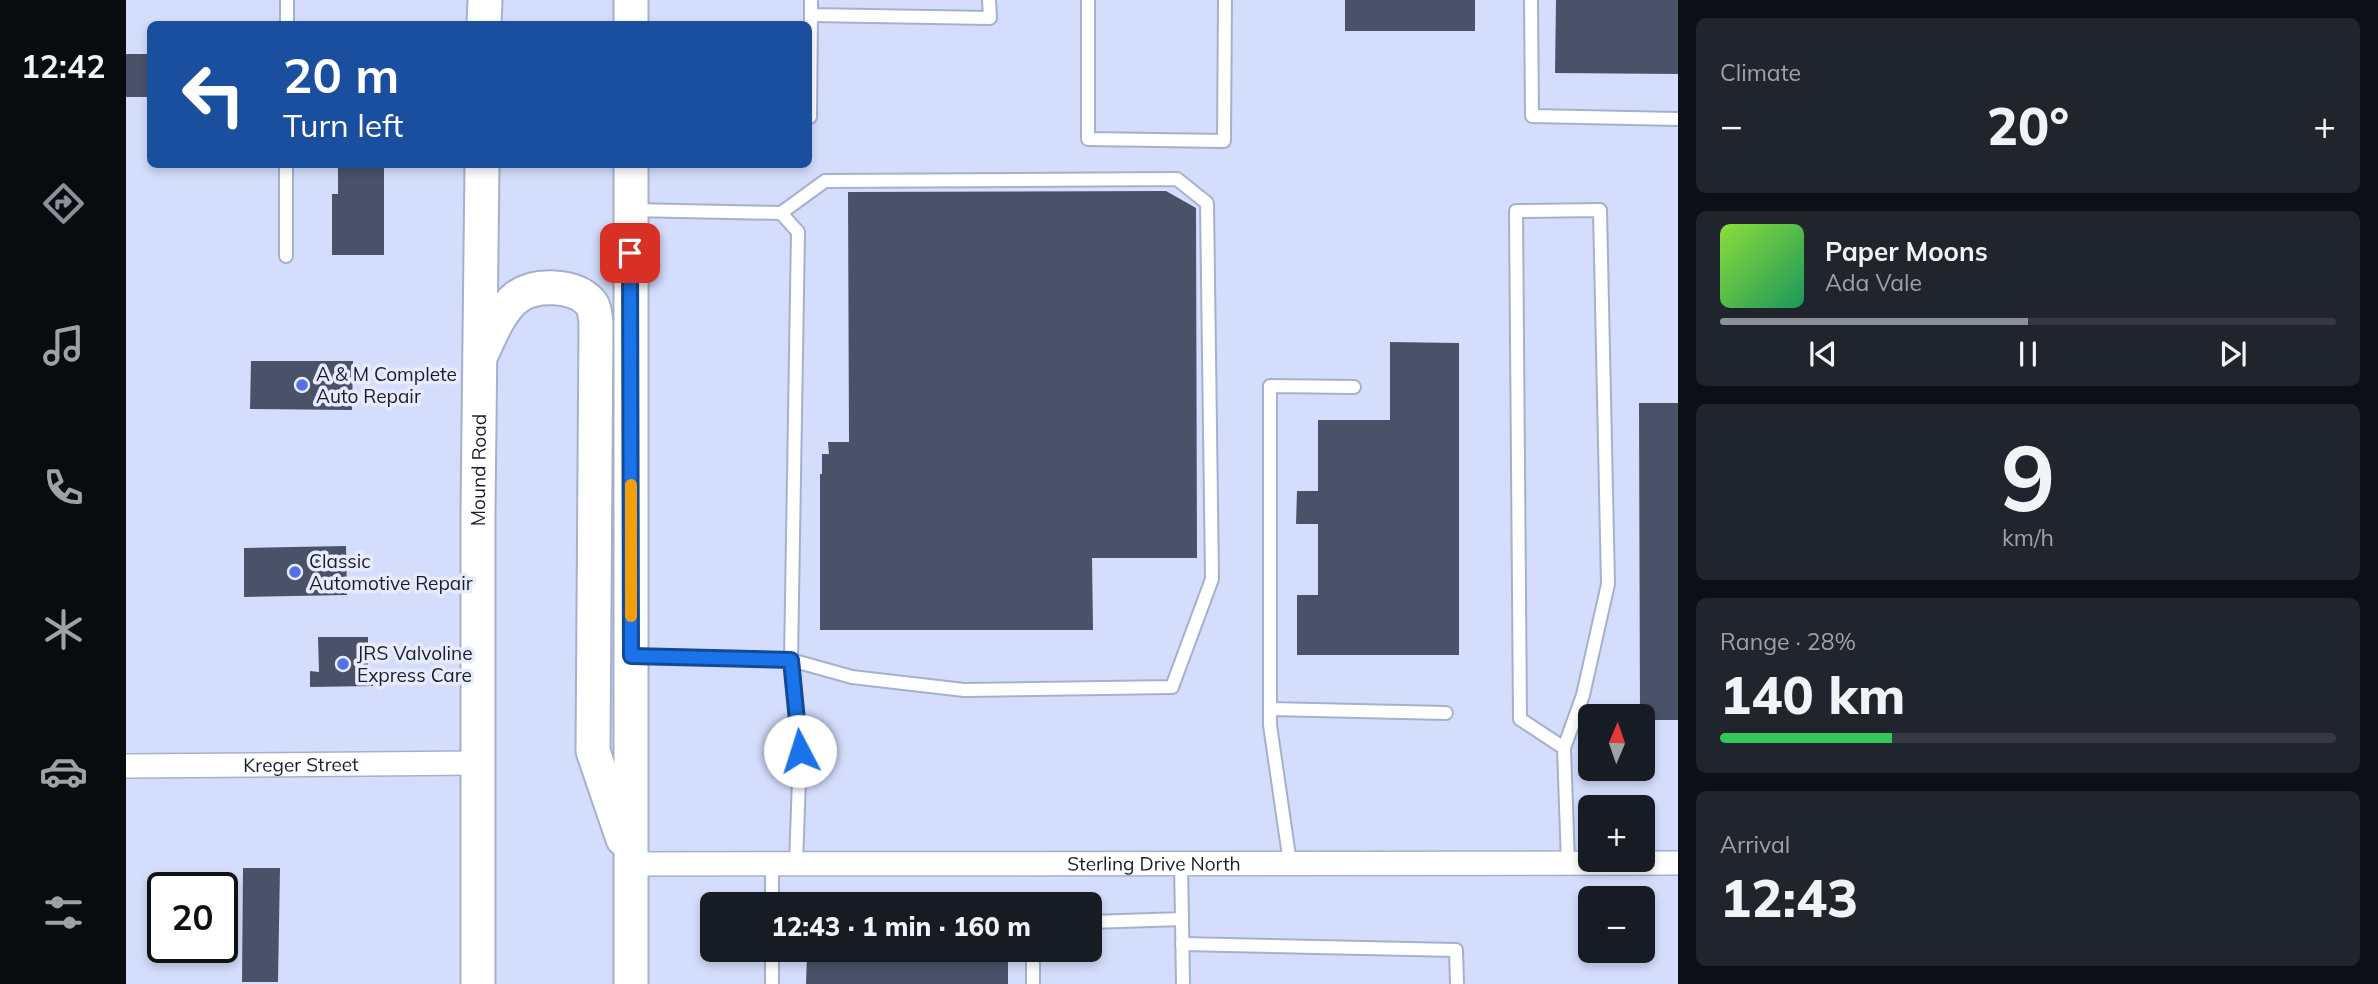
<!DOCTYPE html>
<html lang="en">
<head>
<meta charset="utf-8">
<style>
	:root { --surface:#171b24; --page:#20242c; --text:#f1f3f6; --muted:#9ea1a6; --line:#363941; --accent:#8c9099 }
	body { margin:0; font-family:Mulish,sans-serif; background:var(--page); color:var(--text); height:100vh; display:flex; flex-direction:column; font-size:26px; white-space:nowrap }
	* { box-sizing:border-box; margin:0 }
	p { font-size:23px; color:var(--muted) }
	.icon { flex:none; width:38px; height:38px; fill:none; stroke:currentColor; stroke-width:2; stroke-linecap:round; stroke-linejoin:round }
	.map { position:relative; flex:1; overflow:hidden }
	.drawer { display:flex; flex-direction:column; gap:18px; padding:18px; background:#0d0f14; width:700px }
	.drawer>* { flex:none }
	.banner { position:absolute; left:21px; top:21px; width:665px; height:147px; border-radius:10px; box-shadow:0 4px 10px #0003; background:#1a4fa0; color:#fff; overflow:hidden }
	.needle { width:46px; rotate:2deg }
	.fabs { position:absolute; left:1452px; top:704px; display:grid; gap:14px }
	.fabs a { display:grid; place-items:center; width:77px; height:77px; border-radius:10px; background:var(--surface); box-shadow:0 4px 10px #0003; font-size:35px }
	.speed { position:absolute; left:21px; top:872px; display:flex; gap:14px; font-size:35px; font-weight:700; text-align:center }
	.speed>* { display:grid; place-content:center; width:91px; height:91px; border-radius:50%; background:var(--surface); box-shadow:0 4px 10px #0003; line-height:1 }
	.speed .limit { border:4px solid #111; border-radius:10px; background:#fff; color:#111 }
	.pin { position:absolute; display:grid; place-items:center; width:60px; height:60px; color:#fff; margin:-30px; border-radius:14px; box-shadow:0 4px 10px #0006 }
	.me { position:absolute; width:77px; margin:-38px; rotate:355deg; stroke-linejoin:round; filter:drop-shadow(0 0 5px #0008) }
	.turn { display:flex; align-items:center; gap:24px; height:147px; padding:0 21px; font-size:32px }
	.turn .icon { width:91px; height:91px; stroke-width:2.5 }
	.turn b { display:block; font-size:49px; line-height:60px }
	.big { font-size:52px; font-weight:800; line-height:1.1 }
	.drawer .widget { flex:1; display:flex; flex-direction:column; justify-content:center; gap:10px; min-width:0; padding:0 24px; border-radius:10px; background:var(--page) }
	.drawer .dial { align-items:center; gap:0 }
	.dial b { font-size:91px; line-height:1 }
	.song { display:flex; align-items:center; gap:21px }
	.cover { width:84px; height:84px; border-radius:10px; background:linear-gradient(135deg,hsl(90 70% 55%),hsl(150 70% 35%)) }
	.played { height:7px; border-radius:4px; background:linear-gradient(90deg,var(--accent) 50%,var(--line) 50%) }
	.keys { display:flex; justify-content:space-around; direction:ltr }
	.heat { display:flex; justify-content:space-between; align-items:center; font-size:38px; direction:ltr }
	.charge { height:10px; border-radius:5px; background:linear-gradient(90deg,#34c759 28%,var(--line) 0) }
	.trip { position:absolute; left:574px; top:892px; width:402px; height:70px; border-radius:10px; background:var(--surface); box-shadow:0 4px 10px #0003; font-weight:800; line-height:70px; text-align:center }
	main { display:flex; flex:1; min-height:0 }
	.menu { display:flex; flex-direction:column; width:126px; justify-content:space-around; align-items:center; background:#090b0e; color:var(--muted) }
	.menu .icon { width:49px; height:49px }
	.menu .selected { color:var(--accent) }
	.menu b { font-size:32px; color:var(--text) }
	.map>svg:first-child { display:block }
	.building { fill:#4a526a }
	.lines { fill:none; stroke-linecap:round; stroke-linejoin:round }
	.lane-casing { stroke:#a6b0cc; stroke-width:16 }
	.street-casing { stroke:#a6b0cc; stroke-width:26 }
	.secondary-casing { stroke:#a6b0cc; stroke-width:37 }
	.lane { stroke:#fff; stroke-width:12 }
	.street { stroke:#fff; stroke-width:23 }
	.secondary { stroke:#fff; stroke-width:33 }
	.route-casing { stroke:#114b97; stroke-width:18 }
	.route { stroke:#1a73e8; stroke-width:12 }
	.slow { stroke:#f59e0b; stroke-width:12 }
	.poi-dot { fill:#5570e5; stroke:#e6ecfe; stroke-width:2.5 }
	.labels { text-anchor:middle; dominant-baseline:central; stroke-width:7; stroke-linejoin:round; paint-order:stroke }
	.poi-label { font-size:19px; fill:#1b1e29; stroke:#e6ecfe; text-anchor:start }
	.street-label { font-size:19px; fill:#1b1e29; stroke:#e6ecfe }
</style>
</head>
<body>
<main>
<nav class="menu">
<b>12:42</b>
<svg class="icon selected" aria-label="directions" viewBox="0 0 24 24"><path d="M12 3l9 9-9 9-9-9zM9 14v-3h6M13 9l2 2-2 2"/></svg>
<svg class="icon" aria-label="music" viewBox="0 0 24 24"><path d="M9 18V5l10-2v13"/><circle cx="6" cy="18" r="3"/><circle cx="16" cy="16" r="3"/></svg>
<svg class="icon" aria-label="phone" viewBox="0 0 24 24"><path d="M5 4h4l2 5-3 2q2 4 5 5l2-3 5 2v4C11 20 4 13 5 4z"/></svg>
<svg class="icon" aria-label="climate" viewBox="0 0 24 24"><path d="M12 3v18M4 7l16 10M4 17L20 7"/></svg>
<svg class="icon" aria-label="car" viewBox="0 0 24 24"><path d="M5 17H2v-5l4-1 3-4h7l3 4 3 1v5h-3M9 17h6M6 11h13"/><circle cx="7" cy="17" r="2"/><circle cx="17" cy="17" r="2"/></svg>
<svg class="icon" aria-label="filters" viewBox="0 0 24 24"><path d="M4 7h16M4 17h16"/><circle cx="9" cy="7" r="2"/><circle cx="15" cy="17" r="2"/></svg>
</nav>
<div class="map">
<svg width="1552" height="984" viewBox="0 0 1552 984">
	<rect width="100%" height="100%" fill="#d4defc"/>
	<!-- building -->
	<g class="building">
		<rect x="1219" y="0" width="130" height="31"/>
		<polygon points="1430,0 1552,0 1552,74 1429,73"/>
		<rect x="0" y="54" width="24" height="43"/>
		<polygon points="212,164 258,164 258,255 206,255 206,194 212,194"/>
		<polygon points="1040,191 1070,208 1071,558 966,558 967,630 694,630 694,474 696,474 696,454 703,454 702,442 723,442 722,192"/>
		<polygon points="1264,342 1333,343 1333,655 1171,655 1171,595 1192,595 1192,524 1170,524 1171,491 1192,491 1192,420 1264,420"/>
		<polygon points="125,361 227,361 226,410 124,409"/>
		<polygon points="1513,403 1552,403 1552,720 1517,720 1517,716 1514,716"/>
		<polygon points="220,546 221,595 118,597 118,548"/>
		<polygon points="192,637 242,637 242,671 247,671 247,686 184,687 184,671 193,672"/>
		<polygon points="117,868 154,868 152,982 116,982"/>
		<polygon points="681,954 882,957 882,984 680,984"/>
	</g>
	<g class="lines">
		<!-- lane casing -->
		<g class="lane-casing">
			<g id="lane">
				<polyline points="685,0 685,15 864,18 863,0"/>
				<polyline points="962,0 962,139 1098,141 1099,0"/>
				<polyline points="1405,0 1406,116 1552,119"/>
				<polyline points="161,24 161,0"/>
				<polyline points="684,117 685,15"/>
				<polyline points="505,210 655,213 672,232 665,660 506,656"/>
				<polyline points="655,213 699,181 1051,179 1081,203 1086,579 1046,687 838,690 726,677 665,660 674,751 670,864"/>
				<polyline points="160,256 160,164"/>
				<polyline points="1144,709 1320,713"/>
				<polyline points="1438,748 1394,719 1390,211 1474,210 1482,584 1457,695 1438,748 1442,863"/>
				<polyline points="1164,863 1144,725 1144,386 1228,387"/>
				<polyline points="646,905 646,864"/>
				<polyline points="1056,919 1057,984"/>
				<polyline points="964,922 1056,919 1055,864"/>
				<polyline points="1056,944 1330,950 1331,984"/>
				<polyline points="646,984 646,950"/>
				<polyline points="907,984 907,950"/>
			</g>
		</g>
		<!-- street casing -->
		<g class="street-casing">
			<g id="street">
				<path id="s1" d="M0,766L351,763"/>
				<path id="s2" d="M505,864L1552,863"/>
			</g>
		</g>
		<!-- secondary casing -->
		<g class="secondary-casing">
			<g id="secondary">
				<polyline points="358,24 359,0"/>
				<polyline points="505,24 505,0"/>
				<polyline points="505,164 505,984"/>
				<path d="M356,353C365,334 374,310 391,297C410,283 449,285 464,302C469,307 469,316 470,323L467,751L497,839"/>
				<path id="s3" d="M352,984V510L356,164"/>
			</g>
		</g>
		<!-- lane -->
		<use href="#lane" class="lane"/>
		<!-- street -->
		<use href="#street" class="street"/>
		<!-- secondary -->
		<use href="#secondary" class="secondary"/>
	</g>
	<g class="lines">
		<!-- route casing -->
		<g class="route-casing">
			<polyline id="route" points="504,253 505,656 665,660 674,751"/>
		</g>
		<!-- route -->
		<use href="#route" class="route"/>
		<!-- slow -->
		<polyline class="slow" points="505,485 505,616"/>
	</g>
	<!-- markers -->
	<g class="poi-dot">
		<circle cx="176" cy="385" r="7"/>
		<circle cx="169" cy="572" r="7"/>
		<circle cx="217" cy="664" r="7"/>
	</g>
	<g class="labels">
		<!-- poi labels -->
		<g class="poi-label">
			<text x="190" y="374">A &amp; M Complete<tspan x="190" dy="22">Auto Repair</tspan></text>
			<text x="183" y="561">Classic<tspan x="183" dy="22">Automotive Repair</tspan></text>
			<text x="231" y="653">JRS Valvoline<tspan x="231" dy="22">Express Care</tspan></text>
		</g>
		<!-- street labels -->
		<g class="street-label">
			<text stroke="none"><textPath href="#s3" startOffset="514">Mound Road</textPath></text>
			<text stroke="none"><textPath href="#s1" startOffset="175">Kreger Street</textPath></text>
			<text stroke="none"><textPath href="#s2" startOffset="523">Sterling Drive North</textPath></text>
		</g>
	</g>
</svg>
<div class="fabs">
<a><svg class="needle" viewBox="-14 -14 28 28"><path d="M0-13l5 13h-10z" fill="#e53935"/><path d="M0 13l5-13h-10z" fill="#9ea1a6"/></svg></a>
<a>+</a>
<a>−</a>
</div>
<div class="speed"><div class="limit">20</div></div>
<div class="pin" style="left:504px;top:253px;background:#d93025"><svg class="icon" aria-label="arrive" viewBox="0 0 24 24"><path d="M6 21V4h12l-3 4 3 4H6"/></svg></div>
<svg class="me" style="left:674px;top:751px" viewBox="-20 -20 40 40"><circle r="19" fill="#fff"/><path d="M0-13L10 11 0 6-10 11z" fill="#1a73e8"/></svg>
<div class="trip">12:43 · 1 min · 160 m</div>
<div class="banner">
<div class="turn"><svg class="icon" aria-label="left" viewBox="0 0 24 24"><path d="M17 20v-9H6M10 6l-5 5 5 5"/></svg><div><b>20 m</b>Turn left</div></div>
</div>
</div>
<section class="drawer">
<div class="widget"><p>Climate</p>
<div class="heat"><a>−</a><b class="big">20°</b><a>+</a></div>
</div>
<div class="widget">
<div class="song"><i class="cover"></i><div><b>Paper Moons</b><p>Ada Vale</p></div></div>
<div class="played"></div>
<div class="keys"><svg class="icon" aria-label="previous" viewBox="0 0 24 24"><path d="M18 5L8 12l10 7zM5 5v14"/></svg><svg class="icon" aria-label="pause" viewBox="0 0 24 24"><path d="M8 5v14M16 5v14"/></svg><svg class="icon" aria-label="next" viewBox="0 0 24 24"><path d="M6 5l10 7-10 7zM19 5v14"/></svg></div>
</div>
<div class="widget dial"><b>9</b><p>km/h</p></div>
<div class="widget"><p>Range · 28%</p><b class="big">140 km</b><div class="charge"></div></div>
<div class="widget"><p>Arrival</p><b class="big">12:43</b></div>
</section>
</main>
</body>
</html>
